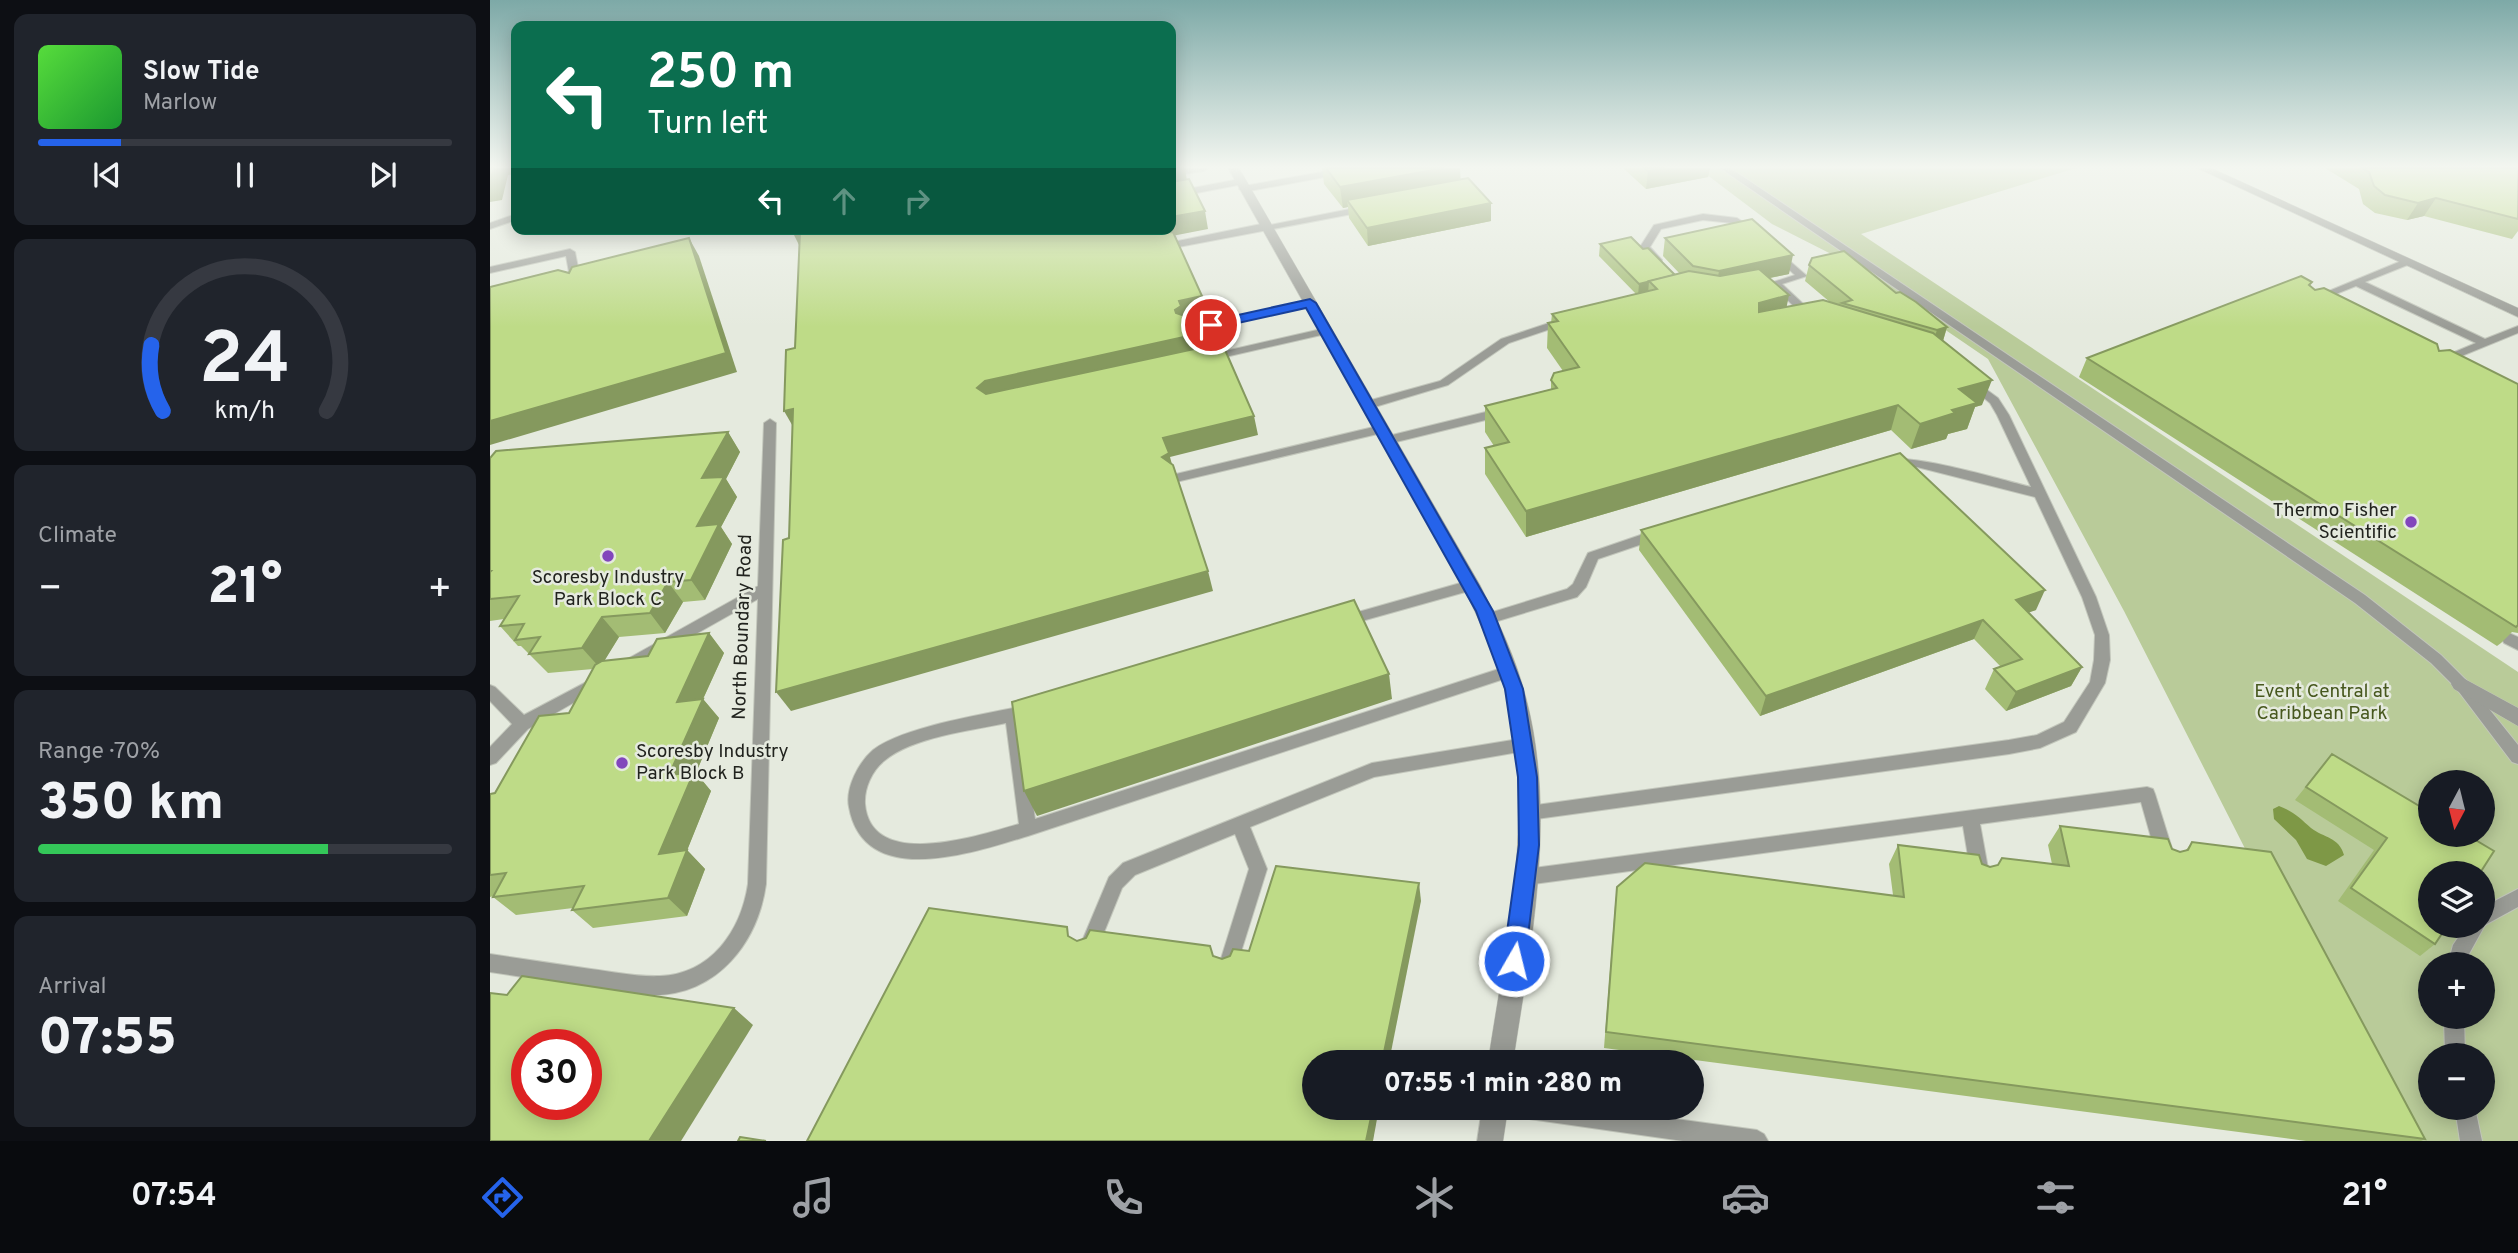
<!DOCTYPE html>
<html lang="en">
<head>
<meta charset="utf-8">
<style>
	:root { --surface:#171b24; --page:#20242c; --text:#f1f3f6; --muted:#9ea1a6; --line:#363941; --accent:#2563eb }
	body { margin:0; font-family:Overpass,sans-serif; background:var(--page); color:var(--text); height:100vh; display:flex; flex-direction:column; font-size:26px; white-space:nowrap }
	* { box-sizing:border-box; margin:0 }
	p { font-size:23px; color:var(--muted) }
	.icon { flex:none; width:38px; height:38px; fill:none; stroke:currentColor; stroke-width:2; stroke-linecap:round; stroke-linejoin:round }
	.map { position:relative; flex:1; overflow:hidden }
	.panel { display:flex; flex-direction:column; gap:14px; padding:14px; background:#0d0f14; width:490px }
	.panel>* { flex:none }
	.banner { position:absolute; left:21px; top:21px; width:665px; height:214px; border-radius:14px; box-shadow:0 4px 18px #0003; background:#0b6e4f; color:#fff; overflow:hidden }
	.needle { width:46px; rotate:187deg }
	.buttons { position:absolute; left:1928px; top:770px; display:grid; gap:14px }
	.buttons a { display:grid; place-items:center; width:77px; height:77px; border-radius:50%; background:var(--surface); box-shadow:0 4px 18px #0003; font-size:35px }
	.speed { position:absolute; left:21px; top:1029px; display:flex; gap:14px; font-size:35px; font-weight:700; text-align:center }
	.speed>* { display:grid; place-content:center; width:91px; height:91px; border-radius:50%; background:var(--surface); box-shadow:0 4px 18px #0003; line-height:1 }
	.speed .limit { border:10px solid #d22; background:#fff; color:#111 }
	.pin { position:absolute; display:grid; place-items:center; width:60px; height:60px; color:#fff; margin:-30px; border:4px solid #fff; border-radius:50%; box-shadow:0 2px 7px #0007 }
	.me { position:absolute; width:77px; margin:-38px; rotate:8deg; stroke-linejoin:round; filter:drop-shadow(0 0 5px #0008) }
	.turn { display:flex; align-items:center; gap:24px; height:147px; padding:0 21px; font-size:32px }
	.turn .icon { width:91px; height:91px; stroke-width:2.5 }
	.turn b { display:block; font-size:49px; line-height:60px }
	.lanes { display:flex; align-items:center; height:66px; padding:0 21px; background:#0003; justify-content:center; gap:35px; direction:ltr }
	.lanes .off { opacity:.35 }
	.big { font-size:52px; font-weight:800; line-height:1.1 }
	.panel .widget { flex:1; display:flex; flex-direction:column; justify-content:center; gap:10px; min-width:0; padding:0 24px; border-radius:14px; background:var(--page) }
	.panel .dial { align-items:center; gap:0 }
	.dial svg { height:182px; overflow:visible; fill:none; stroke:var(--line); stroke-width:7; stroke-linecap:round; text-anchor:middle }
	.dial text { fill:var(--text); stroke:none }
	.song { display:flex; align-items:center; gap:21px }
	.cover { width:84px; height:84px; border-radius:10px; background:linear-gradient(135deg,hsl(110 70% 55%),hsl(130 70% 35%)) }
	.played { height:7px; border-radius:4px; background:linear-gradient(90deg,var(--accent) 20%,var(--line) 20%) }
	.keys { display:flex; justify-content:space-around; direction:ltr }
	.heat { display:flex; justify-content:space-between; align-items:center; font-size:38px; direction:ltr }
	.charge { height:10px; border-radius:5px; background:linear-gradient(90deg,#34c759 70%,var(--line) 0) }
	.trip { position:absolute; left:812px; top:1050px; width:402px; height:70px; border-radius:35px; background:var(--surface); box-shadow:0 4px 18px #0003; font-weight:800; line-height:70px; text-align:center }
	.dock { display:flex; height:112px; justify-content:space-around; align-items:center; background:#090b0e; color:var(--muted) }
	.dock .icon { width:49px; height:49px }
	.dock .on { color:var(--accent) }
	.dock b { font-size:32px; color:var(--text) }
	main { display:flex; flex:1; min-height:0 }
	.map>svg:first-child { display:block }
	.green { fill:#b9cb99; fill-rule:evenodd }
	.water { fill:#7e9846 }
	.lines { fill:none; stroke-linecap:round; stroke-linejoin:round }
	.service-casing { stroke:#c2c6bb; stroke-width:2 }
	.minor-casing { stroke:#c2c6bb; stroke-width:1 }
	.service { fill:#9a9c96; fill-rule:evenodd }
	.minor { fill:#9a9c96; fill-rule:evenodd }
	.wall { fill:#a3bc74 }
	.shaded-wall { fill:#85995e }
	.building { fill:#bedb87; stroke:#85995e; stroke-width:2; fill-rule:evenodd }
	.route { fill:#2563eb; stroke:#184099; stroke-width:2 }
	.poi-dot { fill:#8246bc; stroke:#e5eade; stroke-width:2.5 }
	.labels { text-anchor:middle; dominant-baseline:central; stroke-width:5; stroke-linejoin:round; paint-order:stroke }
	.poi-label { font-size:19px; fill:#21231e; stroke:#e5eade; text-anchor:end }
	.street-label { font-size:19px; fill:#21231e; stroke:#e5eade }
	.park-label { font-size:19px; fill:#47581e; stroke:#e5eade }
</style>
</head>
<body>
<main>
<section class="panel">
<div class="widget">
<div class="song"><i class="cover"></i><div><b>Slow Tide</b><p>Marlow</p></div></div>
<div class="played"></div>
<div class="keys"><svg class="icon" aria-label="previous" viewBox="0 0 24 24"><path d="M18 5L8 12l10 7zM5 5v14"/></svg><svg class="icon" aria-label="pause" viewBox="0 0 24 24"><path d="M8 5v14M16 5v14"/></svg><svg class="icon" aria-label="next" viewBox="0 0 24 24"><path d="M6 5l10 7-10 7zM19 5v14"/></svg></div>
</div>
<div class="widget dial"><svg viewBox="0 0 100 80">
<path d="M14 69A42 42 0 1 1 86 69"/>
<path d="M14 69A42 42 0 0 1 9 40" stroke="#2563eb"/>
<text x="50" y="56" font-size="32" font-weight="700">24</text>
<text x="50" y="72" font-size="11">km/h</text>
</svg></div>
<div class="widget"><p>Climate</p>
<div class="heat"><a>−</a><b class="big">21°</b><a>+</a></div>
</div>
<div class="widget"><p>Range · 70%</p><b class="big">350 km</b><div class="charge"></div></div>
<div class="widget"><p>Arrival</p><b class="big">07:55</b></div>
</section>
<div class="map">
<svg width="2028" height="1141" viewBox="0 0 2028 1141">
	<rect width="100%" height="100%" fill="#e5eade"/>
	<!-- green -->
	<path class="green" d="M1208,168H1586L1371,234L2028,672V1141H1904L1634,611L1498,359L1353,260L1282,224ZM1941,782H1993V835H1941ZM1941,873H1993V926H1941ZM1941,964H1993V1017H1941ZM1941,1055H1993V1108H1941Z"/>
	<!-- water -->
	<path class="water" d="M1789,806C1803,811 1811,819 1821,828C1834,838 1849,837 1854,855L1836,866L1817,859L1806,840L1784,819L1783,809Z"/>
	<g class="lines">
		<!-- service casing -->
		<g class="service-casing">
			<g id="service">
				<polygon points="698,168 718,168 714,171 681,176 681,170"/>
				<polygon points="854,168 871,168 867,171 754,192 749,189 754,186"/>
				<polygon points="1230,168 1240,168 1875,595 1951,655 1976,680 2028,745 2028,764 2022,762 1966,688 1941,663 1865,603"/>
				<polygon points="750,179 753,180 753,184 681,198 681,192"/>
				<polygon points="875,206 880,209 878,211 678,249 673,246 678,243 776,223 780,225"/>
				<polygon points="26,214 26,220 0,229 0,223"/>
				<polygon points="1213,214 1247,218 1269,233 1264,236 1242,223 1213,220 1171,229 1160,247 1172,260 1171,262 1163,262 1150,247 1164,225"/>
				<polygon points="80,249 85,252 91,283 90,285 86,286 81,283 76,256 0,273 0,267"/>
				<polygon points="1287,250 1317,276 1292,284 1324,314 1324,318 1316,318 1280,283 1305,275 1283,255 1283,251"/>
				<polygon points="1916,259 1921,262 1920,264 1875,282 1995,339 2028,326 2028,333 1952,364 1946,361 1948,359 1986,343 1866,286 1831,300 1823,300 1822,298"/>
				<polygon points="820,300 824,301 824,305 698,333 692,330 698,327"/>
				<polygon points="1077,317 1082,320 1081,322 1019,343 958,385 878,409 872,405 874,402 950,381 1011,339"/>
				<polygon points="836,328 842,331 840,333 718,361 712,358 718,355"/>
				<path d="M1482,379L1508,398L1519,415L1606,597L1619,635L1620,660L1615,683L1586,732L1550,748L1519,754L1039,820L1033,818L1030,813L1033,808L1039,806L1519,740L1547,735L1574,722L1600,682L1604,660L1605,635L1592,597L1545,497L1427,467L1401,466L1395,462C1410,449 1516,481 1541,487L1507,415L1500,403L1476,383Z"/>
				<polygon points="1012,408 1018,412 1016,415 898,444 892,440 894,437"/>
				<path d="M280,419L286,423L276,884C268,942 228,994 165,995C142,995 119,990 96,986C64,982 32,977 0,972V954C34,959 67,964 101,969C124,972 147,977 170,976C221,974 251,931 258,884L268,599L142,670H132L129,666L132,662L268,586L274,423Z"/>
				<polygon points="892,425 898,429 896,432 686,482 680,478 686,474"/>
				<polygon points="1168,529 1173,531 1175,534 1173,537 1108,559 1096,587 1087,597 998,624 993,623 991,619 993,615 1077,589 1083,584 1098,553"/>
				<polygon points="981,580 986,581 988,585 986,589 854,626 849,625 847,621 849,617 854,616"/>
				<polygon points="2019,633 2028,637 2028,650 2014,643 2012,639 2014,635"/>
				<path d="M1018,666L1023,668L1026,672L1023,676L538,836C485,852 374,891 359,807C355,788 369,762 383,750C416,725 500,714 542,704L548,706L550,710L548,714L531,719L545,819ZM516,723L529,824C490,835 381,872 375,804C374,788 382,771 394,761C422,737 480,731 516,723Z"/>
				<polygon points="104,678 109,680 112,684 109,688 38,729 6,763 0,765 0,747 22,724 0,701 0,685 5,687 34,715"/>
				<polygon points="1035,738 1041,740 1043,745 1041,750 884,777 760,827 777,869 745,971 738,974 731,971 729,965 759,869 745,834 645,875 632,888 606,952 599,955 592,952 590,946 619,877 633,863 882,763"/>
				<polygon points="1657,787 1663,789 1665,794 1684,855 1681,860 1675,863 1669,860 1666,855 1651,802 1490,824 1499,874 1496,880 1490,882 1484,880 1481,874 1473,826 1036,885 1030,883 1027,877 1030,871 1036,869"/>
				<polygon points="2028,889 2028,907 1995,925 1979,954 1976,964 1958,964 1963,945 1976,926 1993,926 1993,907"/>
				<polygon points="1954,1017 1974,1017 1975,1055 1955,1055"/>
				<polygon points="1023,1108 1105,1108 1267,1130 1274,1134 1278,1141 1193,1141 1033,1118 1026,1115"/>
				<polygon points="1965,1108 1985,1108 1992,1141 1970,1141"/>
			</g>
		</g>
		<!-- minor casing -->
		<g class="minor-casing">
			<g id="minor">
				<path d="M738,168H749L990,585C1008,621 1026,658 1036,698C1067,816 1041,944 1023,1062H998C1016,943 1045,818 1017,698C1007,659 990,621 972,585Z"/>
				<polygon points="1707,168 1721,168 2028,308 2028,317"/>
				<polygon points="1971,677 2028,708 2028,726 1964,689 1961,684 1964,679"/>
				<polygon points="992,1108 1018,1108 1013,1141 987,1141"/>
			</g>
		</g>
		<!-- service -->
		<use href="#service" class="service"/>
		<!-- minor -->
		<use href="#minor" class="minor"/>
	</g>
	<!-- wall -->
	<g class="wall">
		<polygon points="832,168 970,168 970,179 1001,221 878,246 859,218 858,207 853,208 834,184"/>
		<polygon points="1133,168 1220,168 1218,177 1156,189"/>
		<polygon points="1835,168 2028,168 2028,231 2022,239 1934,216 1917,220 1885,213 1873,204 1869,189"/>
		<polygon points="1175,238 1299,274 1280,278 1297,307 1341,303 1315,281 1319,265 1406,293 1457,327 1453,341 1492,405 1485,407 1477,429 1458,434 1456,439 1421,449 1401,430 1036,537 995,474 995,448 1004,446 995,432 995,406 1061,389 1061,380 1073,371 1057,348 1058,323 1061,323 1062,314 1146,294 1109,256 1110,244 1153,249 1185,275 1190,274 1173,256"/>
		<polygon points="1819,285 1825,290 1949,351 2028,384 2028,633 2022,632 2011,643 2007,646 1589,377 1597,358"/>
		<polygon points="238,432 250,452 236,479 247,497 231,527 242,544 215,600 193,602 175,633 129,637 114,661 158,656 219,633 234,653 213,699 229,718 206,773 221,791 197,850 215,869 197,916 103,928 82,910 83,908 26,915 3,897 4,896 0,897 0,794 5,793 79,713 103,669 58,673 31,646 28,646 10,626 14,619 0,621 0,458"/>
		<polygon points="1151,530 1546,610 1538,612 1592,667 1581,686 1516,711 1495,689 1504,669 1511,667 1484,639 1270,716 1149,550"/>
		<polygon points="1842,754 2004,851 1945,944 1930,956 1848,901 1884,850 1805,800"/>
		<polygon points="1570,826 1682,849 1690,852 1696,850 1702,842 1935,1139 1931,1141 1816,1141 1114,1048 1125,905 1127,887 1403,895 1399,864 1408,845 1492,864 1500,867 1562,864 1558,845"/>
	</g>
	<!-- shaded-wall -->
	<g class="shaded-wall">
		<polygon points="4,168 26,168 26,174 18,175 12,200 0,202 0,182"/>
		<polygon points="954,168 970,168 971,186 857,200 858,207 853,208 850,187"/>
		<polygon points="1175,168 1220,168 1218,177 1156,189 1158,171"/>
		<polygon points="695,169 698,186 681,190 681,172"/>
		<polygon points="1946,198 1934,216 1917,220 1928,203"/>
		<polygon points="1001,203 1001,221 878,246 877,228"/>
		<polygon points="715,211 718,229 682,236 682,239 667,229 681,229 681,217"/>
		<polygon points="310,232 312,251 303,233"/>
		<polygon points="199,238 209,256 247,372 0,445 0,421"/>
		<polygon points="1303,255 1299,274 1226,289 1229,271"/>
		<polygon points="1159,281 1158,294 1148,296 1149,284"/>
		<polygon points="1299,295 1294,320 1264,327 1269,303"/>
		<polygon points="712,296 716,315 694,319 690,329 685,310 689,301"/>
		<polygon points="1457,327 1452,344 1441,347 1447,330"/>
		<polygon points="703,335 708,354 502,400 487,388 495,381"/>
		<polygon points="1502,380 1492,405 1485,407 1477,429 1458,434 1456,439 1421,449 1430,424 1469,389"/>
		<polygon points="1408,405 1401,430 1036,537 1036,511"/>
		<polygon points="303,409 305,430 294,411"/>
		<polygon points="764,416 768,435 680,457 684,472 672,457 673,438"/>
		<polygon points="238,432 250,452 236,479 247,497 231,527 242,544 215,600 201,580 212,478"/>
		<polygon points="718,571 723,591 301,711 286,692"/>
		<polygon points="178,582 193,602 175,633 160,613"/>
		<polygon points="1555,590 1546,610 1517,620 1526,600"/>
		<polygon points="112,617 129,637 110,668 92,648"/>
		<polygon points="1493,620 1484,639 1270,716 1276,696"/>
		<polygon points="219,633 234,653 213,699 229,718 206,773 221,791 188,873 169,854 187,702"/>
		<polygon points="1592,667 1581,686 1516,711 1526,692"/>
		<polygon points="899,674 902,699 547,816 534,791"/>
		<polygon points="197,850 215,869 197,916 178,898"/>
		<polygon points="929,883 931,901 899,1062 892,1062"/>
		<polygon points="244,1008 263,1025 191,1141 159,1141"/>
		<polygon points="883,1108 889,1108 883,1141 876,1141"/>
	</g>
	<!-- building -->
	<g class="building">
		<polygon points="0,168 4,168 0,182"/>
		<polygon points="681,168 694,168 695,169 681,172"/>
		<polygon points="836,168 954,168 850,187"/>
		<polygon points="1154,168 1175,168 1158,171"/>
		<polygon points="1872,168 2028,168 2028,219 1946,198 1928,203 1895,195 1884,186 1879,172"/>
		<polygon points="978,178 1001,203 877,228 857,200"/>
		<polygon points="699,179 715,211 681,217 681,182"/>
		<polygon points="1262,219 1303,255 1229,271 1203,266 1175,238"/>
		<polygon points="303,229 669,229 672,233 683,232 712,296 689,301 691,306 685,310 686,313 695,316 703,335 495,381 487,388 496,394 732,343 764,416 673,438 679,453 672,457 683,465 718,571 286,692 293,540 299,538 303,409 294,411 296,350 305,348 310,232 303,233"/>
		<polygon points="1141,237 1153,249 1158,248 1185,275 1149,284 1110,244"/>
		<polygon points="199,238 236,353 0,421 0,287 68,270 79,273 82,267"/>
		<polygon points="1354,251 1406,293 1410,292 1426,302 1457,327 1447,330 1352,303 1362,300 1319,265 1322,258"/>
		<polygon points="1269,269 1299,295 1269,303 1269,312 1333,300 1443,333 1502,380 1469,389 1487,403 1462,410 1465,413 1430,424 1408,405 1036,511 995,448 1019,442 995,406 1067,388 1061,380 1064,373 1089,367 1058,323 1068,321 1062,314 1167,289 1159,281 1199,271 1230,276"/>
		<polygon points="1811,276 1822,282 1819,285 1825,290 1834,288 1947,344 1949,351 1960,350 2028,384 2028,625 2026,627 1597,358"/>
		<polygon points="238,432 212,478 234,477 207,526 229,524 201,580 178,582 160,613 112,617 92,648 39,654 50,637 25,640 34,624 10,626 29,596 0,599 0,572 1,571 0,571 0,458 6,451"/>
		<polygon points="1410,453 1555,590 1526,600 1592,667 1526,692 1504,669 1532,659 1493,620 1276,696 1151,530"/>
		<polygon points="864,600 899,674 534,791 522,702"/>
		<polygon points="219,633 187,702 213,699 179,775 204,772 169,854 197,850 178,898 82,910 94,886 3,897 16,873 0,875 0,794 5,793 49,716 79,713 105,665 112,661 158,656 167,639"/>
		<polygon points="1842,754 1941,813 1941,835 1977,835 2004,851 1990,873 1941,873 1941,926 1957,926 1945,944 1861,888 1897,838 1816,787"/>
		<polygon points="1570,826 1678,839 1682,849 1690,852 1698,850 1702,842 1781,852 1935,1139 1116,1032 1127,887 1155,863 1414,897 1408,845 1489,855 1492,864 1500,867 1508,865 1512,858 1579,866"/>
		<polygon points="786,866 929,883 892,1062 824,1062 824,1108 883,1108 876,1141 317,1141 439,908 577,927 578,936 587,941 596,938 600,930 720,946 723,956 732,959 740,956 743,949 759,951"/>
		<path d="M32,976L244,1008L159,1141H0V993L17,995ZM37,1045H96V1104H37Z"/>
		<polygon points="250,1137 276,1141 248,1141"/>
	</g>
	<!-- sky -->
	<linearGradient id="sky" x2="0" y2="1"><stop stop-color="#7da9a7"/><stop offset="0.51" stop-color="#f3f6f0"/><stop offset="1" stop-color="#f3f6f0" stop-opacity="0"/></linearGradient>
	<rect width="2028" height="327" fill="url(#sky)"/>
	<!-- route -->
	<polygon class="route" points="820,299 826,303 1003,611 1033,689 1047,777 1049,845 1035,961 1032,969 1024,972 1016,969 1013,961 1029,845 1028,777 1015,689 986,611 816,308 721,329 714,325 721,321"/>
	<!-- markers -->
	<g class="poi-dot">
		<circle cx="1921" cy="522" r="7"/>
		<circle cx="118" cy="556" r="7"/>
		<circle cx="132" cy="763" r="7"/>
	</g>
	<g class="labels">
		<!-- poi labels -->
		<g class="poi-label">
			<text x="1907" y="511">Thermo Fisher<tspan x="1907" dy="22">Scientific</tspan></text>
			<text x="118" y="578" text-anchor="middle">Scoresby Industry<tspan x="118" dy="22">Park Block C</tspan></text>
			<text x="146" y="752" text-anchor="start">Scoresby Industry<tspan x="146" dy="22">Park Block B</tspan></text>
		</g>
		<!-- street labels -->
		<g class="street-label">
			<text transform="translate(253 627) rotate(-88)">North Boundary Road</text>
		</g>
		<!-- park labels -->
		<g class="park-label">
			<text x="1832" y="692">Event Central at<tspan x="1832" dy="22">Caribbean Park</tspan></text>
		</g>
	</g>
</svg>
<div class="buttons">
<a><svg class="needle" viewBox="-14 -14 28 28"><path d="M0-13l5 13h-10z" fill="#e53935"/><path d="M0 13l5-13h-10z" fill="#9ea1a6"/></svg></a>
<a><svg class="icon" aria-label="layers" viewBox="0 0 24 24"><path d="M12 4l9 5-9 5-9-5zM3 14l9 5 9-5"/></svg></a>
<a>+</a>
<a>−</a>
</div>
<div class="speed"><div class="limit">30</div></div>
<div class="pin" style="left:721px;top:325px;background:#d93025"><svg class="icon" aria-label="arrive" viewBox="0 0 24 24"><path d="M6 21V4h12l-3 4 3 4H6"/></svg></div>
<svg class="me" style="left:1024px;top:961px" viewBox="-20 -20 40 40"><circle r="17" fill="#2563eb" stroke="#fff" stroke-width="3"/><path d="M0-11L8 9 0 5-8 9z" fill="#fff"/></svg>
<div class="trip">07:55 · 1 min · 280 m</div>
<div class="banner">
<div class="turn"><svg class="icon" aria-label="left" viewBox="0 0 24 24"><path d="M17 20v-9H6M10 6l-5 5 5 5"/></svg><div><b>250 m</b>Turn left</div></div>
<div class="lanes"><svg class="icon" aria-label="left" viewBox="0 0 24 24"><path d="M17 20v-9H6M10 6l-5 5 5 5"/></svg><svg class="icon off" aria-label="ahead" viewBox="0 0 24 24"><path d="M12 20V5M6 11l6-6 6 6"/></svg><svg class="icon off" aria-label="right" viewBox="0 0 24 24"><path d="M7 20v-9h11M14 6l5 5-5 5"/></svg></div>
</div>
</div>
</main>
<nav class="dock">
<b>07:54</b>
<svg class="icon on" aria-label="directions" viewBox="0 0 24 24"><path d="M12 3l9 9-9 9-9-9zM9 14v-3h6M13 9l2 2-2 2"/></svg>
<svg class="icon" aria-label="music" viewBox="0 0 24 24"><path d="M9 18V5l10-2v13"/><circle cx="6" cy="18" r="3"/><circle cx="16" cy="16" r="3"/></svg>
<svg class="icon" aria-label="phone" viewBox="0 0 24 24"><path d="M5 4h4l2 5-3 2q2 4 5 5l2-3 5 2v4C11 20 4 13 5 4z"/></svg>
<svg class="icon" aria-label="climate" viewBox="0 0 24 24"><path d="M12 3v18M4 7l16 10M4 17L20 7"/></svg>
<svg class="icon" aria-label="car" viewBox="0 0 24 24"><path d="M5 17H2v-5l4-1 3-4h7l3 4 3 1v5h-3M9 17h6M6 11h13"/><circle cx="7" cy="17" r="2"/><circle cx="17" cy="17" r="2"/></svg>
<svg class="icon" aria-label="filters" viewBox="0 0 24 24"><path d="M4 7h16M4 17h16"/><circle cx="9" cy="7" r="2"/><circle cx="15" cy="17" r="2"/></svg>
<b>21°</b>
</nav>
</body>
</html>
